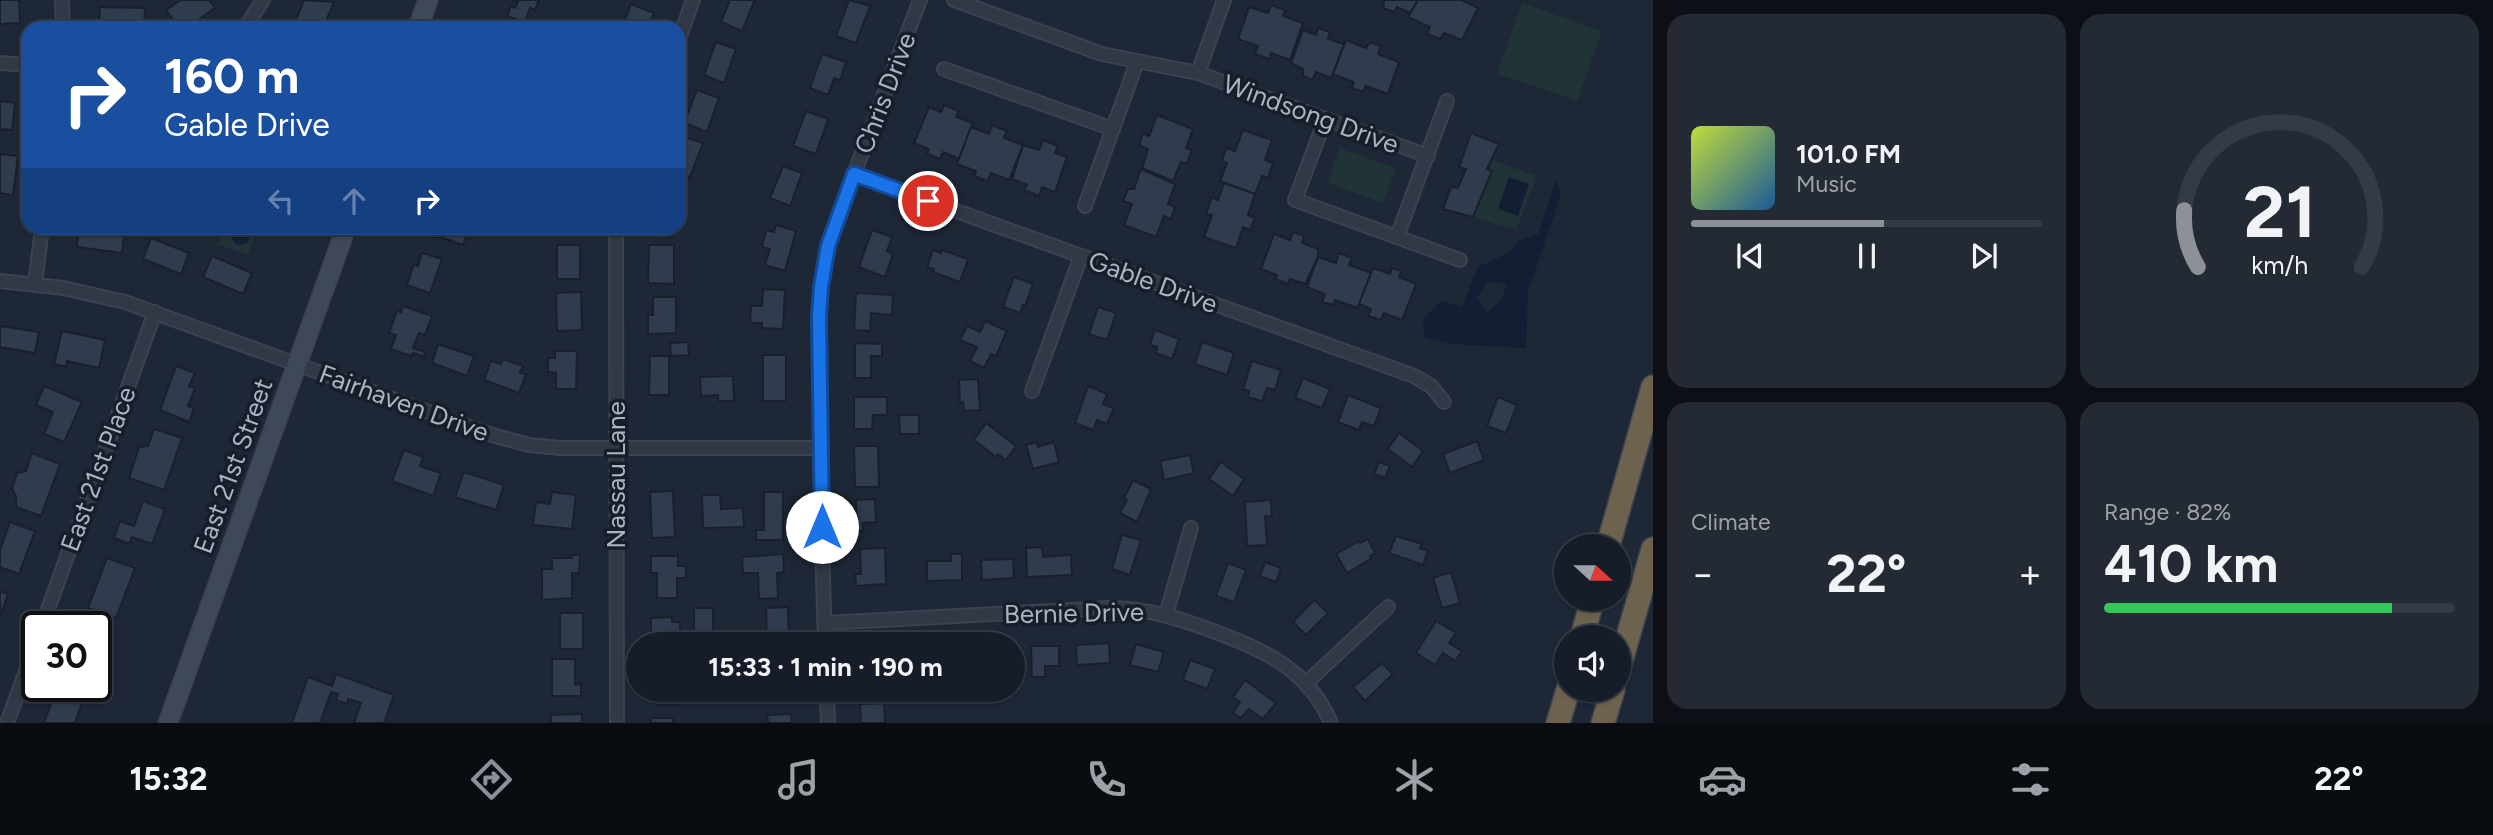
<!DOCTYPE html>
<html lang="en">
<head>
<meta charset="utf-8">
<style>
	:root { --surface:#161d28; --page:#232a34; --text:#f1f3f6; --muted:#9ea2a8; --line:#353b45; --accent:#8c9099 }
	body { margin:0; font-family:Figtree,sans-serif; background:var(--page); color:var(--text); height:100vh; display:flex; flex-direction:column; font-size:26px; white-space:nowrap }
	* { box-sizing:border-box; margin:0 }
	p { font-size:23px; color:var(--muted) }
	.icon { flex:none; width:38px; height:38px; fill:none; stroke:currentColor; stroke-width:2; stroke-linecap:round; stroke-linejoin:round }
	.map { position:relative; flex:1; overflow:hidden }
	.sheet { display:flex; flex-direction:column; gap:14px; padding:14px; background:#0c1016; width:840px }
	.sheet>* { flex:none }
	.banner { position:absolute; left:21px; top:21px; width:665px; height:214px; border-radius:21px; box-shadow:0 2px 5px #0004,0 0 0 2px var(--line); background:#1a4fa0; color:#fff; overflow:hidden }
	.needle { width:46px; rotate:111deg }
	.controls { position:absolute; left:1554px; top:534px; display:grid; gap:14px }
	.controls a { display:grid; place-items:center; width:77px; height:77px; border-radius:50%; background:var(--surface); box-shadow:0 2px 5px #0004,0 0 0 2px var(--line); font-size:35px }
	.speed { position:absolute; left:21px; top:611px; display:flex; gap:14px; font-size:35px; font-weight:700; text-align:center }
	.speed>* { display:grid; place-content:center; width:91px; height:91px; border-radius:50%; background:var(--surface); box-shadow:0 2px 5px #0004,0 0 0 2px var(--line); line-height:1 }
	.speed .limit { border:4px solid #111; border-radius:10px; background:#fff; color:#111 }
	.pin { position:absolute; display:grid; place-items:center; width:60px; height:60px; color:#fff; margin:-30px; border:4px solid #fff; border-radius:50%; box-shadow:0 2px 7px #0007 }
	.me { position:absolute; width:77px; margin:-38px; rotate:0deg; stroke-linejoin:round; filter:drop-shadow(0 0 5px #0008) }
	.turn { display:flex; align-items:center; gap:24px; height:147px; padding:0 28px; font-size:32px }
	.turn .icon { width:91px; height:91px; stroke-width:2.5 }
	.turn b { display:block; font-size:49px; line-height:60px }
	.lanes { display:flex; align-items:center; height:66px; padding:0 28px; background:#0003; justify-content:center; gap:35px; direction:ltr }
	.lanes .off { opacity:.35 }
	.big { font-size:52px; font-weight:700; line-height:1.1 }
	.sheet .widget { flex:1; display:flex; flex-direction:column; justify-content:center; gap:10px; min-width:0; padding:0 24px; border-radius:21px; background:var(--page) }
	.sheet .dial { align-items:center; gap:0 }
	.dial svg { height:182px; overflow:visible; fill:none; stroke:var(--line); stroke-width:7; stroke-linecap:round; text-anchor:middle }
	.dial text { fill:var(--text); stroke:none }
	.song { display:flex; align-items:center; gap:21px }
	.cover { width:84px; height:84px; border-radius:10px; background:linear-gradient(135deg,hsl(70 70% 55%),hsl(210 70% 35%)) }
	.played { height:7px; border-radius:4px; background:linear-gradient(90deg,var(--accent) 55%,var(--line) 55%) }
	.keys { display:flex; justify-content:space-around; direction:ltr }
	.heat { display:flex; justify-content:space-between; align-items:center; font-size:38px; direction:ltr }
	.charge { height:10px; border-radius:5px; background:linear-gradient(90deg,#34c759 82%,var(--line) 0) }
	.sheet .tiles { flex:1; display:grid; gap:14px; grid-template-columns:repeat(2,1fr) }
	.trip { position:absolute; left:626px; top:632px; width:399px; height:70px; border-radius:35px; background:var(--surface); box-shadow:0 2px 5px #0004,0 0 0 2px var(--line); font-weight:700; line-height:70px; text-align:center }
	.tabs { display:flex; height:112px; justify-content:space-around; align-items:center; background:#090c10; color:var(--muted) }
	.tabs .icon { width:49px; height:49px }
	.tabs .selected { color:var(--accent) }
	.tabs b { font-size:32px; color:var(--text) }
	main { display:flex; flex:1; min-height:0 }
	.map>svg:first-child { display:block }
	.green { fill:#203337 }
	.water { fill:#121e33; fill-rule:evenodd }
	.building { fill:#303b4d; stroke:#19202c; stroke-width:2 }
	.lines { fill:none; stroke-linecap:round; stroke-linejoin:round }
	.minor-casing { stroke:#3b4250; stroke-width:16 }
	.secondary-casing { stroke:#3b4250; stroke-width:21 }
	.motorway-casing { stroke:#3c4350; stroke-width:26 }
	.minor { stroke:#313946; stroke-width:12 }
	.secondary { stroke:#3f4859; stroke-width:18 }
	.motorway { stroke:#6d624e; stroke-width:23 }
	.route-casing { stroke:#114b97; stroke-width:18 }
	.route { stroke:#1a73e8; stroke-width:12 }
	.labels { text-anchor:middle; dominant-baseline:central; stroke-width:7; stroke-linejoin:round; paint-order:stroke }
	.street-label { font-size:26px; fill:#abb3c4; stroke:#171e2a }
</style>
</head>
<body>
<main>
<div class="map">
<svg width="1653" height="723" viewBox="0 0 1653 723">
	<rect width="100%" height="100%" fill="#1e2736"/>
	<!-- green -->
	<g class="green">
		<polygon points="1522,3 1602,31 1577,101 1497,74"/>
		<polygon points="1339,148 1396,168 1383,203 1328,183"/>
		<polygon points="1492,160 1537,176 1516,230 1473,217"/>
		<polygon points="223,228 258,228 248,255 218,244"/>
	</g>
	<!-- water -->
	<g class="water">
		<polygon points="1509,177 1529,184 1518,216 1498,209"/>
		<path d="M1556,180L1561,195L1528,292L1526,348L1452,344L1425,338L1423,320L1441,301L1462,307L1478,267L1510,252L1518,241L1538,234ZM1487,281L1507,284L1501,300L1487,313L1477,298Z"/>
		<circle cx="241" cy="236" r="9"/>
	</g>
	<!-- building -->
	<g class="building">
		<polygon points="0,0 19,0 20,23 0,24"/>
		<polygon points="181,0 209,0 215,8 187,28 179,28 166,10"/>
		<polygon points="304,0 334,2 323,28 293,27"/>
		<polygon points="513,0 539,0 535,10 530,8 525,22 507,16 511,6 515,8 518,2"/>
		<polygon points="730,0 755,0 742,31 721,22"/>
		<polygon points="849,0 870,6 856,43 836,36"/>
		<polygon points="1381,0 1418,0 1410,13 1397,7 1394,12 1383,8 1384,2"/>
		<polygon points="1418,0 1461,0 1478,8 1462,40 1444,33 1440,39 1427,34 1430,27 1408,17"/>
		<polygon points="631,4 654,13 648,28 622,28"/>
		<polygon points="1271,5 1285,10 1283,16 1303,23 1290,60 1271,53 1269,59 1255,54 1258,46 1238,39 1249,7 1268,13"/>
		<polygon points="100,7 145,8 144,28 99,28"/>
		<polygon points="1318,28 1330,32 1328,39 1344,44 1331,78 1316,72 1312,80 1303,76 1303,69 1291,63 1303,30 1316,35"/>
		<polygon points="1346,40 1366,48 1370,42 1381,46 1378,54 1399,62 1388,94 1366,86 1363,92 1352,88 1354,82 1333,74"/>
		<polygon points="716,42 736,49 724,83 704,75"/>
		<polygon points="822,54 846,62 840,80 834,78 828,95 810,88"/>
		<polygon points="697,90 719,98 707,132 684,123"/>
		<polygon points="0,101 15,103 12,130 0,129"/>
		<polygon points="944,105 959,111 956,117 973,123 959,159 943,152 940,159 927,154 929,149 914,143 929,107 941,112"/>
		<polygon points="806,111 828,119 816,154 793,146"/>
		<polygon points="1157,115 1193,129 1186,148 1192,150 1187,164 1181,162 1173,181 1142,168 1148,149 1139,145 1143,133 1149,136"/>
		<polygon points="992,125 1007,131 1004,138 1023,145 1009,180 991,173 987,181 974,176 976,171 957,164 971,127 989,134"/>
		<polygon points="1243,130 1272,140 1265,160 1273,163 1268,178 1262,176 1255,194 1220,181 1227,163 1222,161 1226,148 1235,151"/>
		<polygon points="1471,133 1499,144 1487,169 1492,171 1473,217 1443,209 1451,187 1458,188 1466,169 1459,167"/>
		<polygon points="679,135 703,143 690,177 679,173"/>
		<polygon points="1043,140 1058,146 1055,153 1067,157 1055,192 1042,187 1039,196 1024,190 1027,185 1012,179 1023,145 1039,150"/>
		<polygon points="0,154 18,156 13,195 0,193"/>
		<polygon points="783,166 802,173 790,206 770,198"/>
		<polygon points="1141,169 1175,184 1168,204 1175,207 1171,219 1164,216 1156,237 1124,225 1132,204 1123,201 1128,189 1134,189"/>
		<polygon points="1224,183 1255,194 1248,215 1255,218 1250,230 1243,227 1236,248 1204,237 1212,215 1206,214 1212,197 1218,200"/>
		<polygon points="776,225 796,231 785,271 765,265 770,249 762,247 766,230 774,232"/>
		<polygon points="79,228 125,228 122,253 77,247"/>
		<polygon points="429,228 469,228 463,245 428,233"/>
		<polygon points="872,230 892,237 887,251 893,254 885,277 859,267"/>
		<polygon points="1293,232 1304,236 1302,243 1318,249 1318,257 1305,284 1290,279 1288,284 1275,279 1277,275 1261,269 1274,234 1290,240"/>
		<polygon points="151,238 189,253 181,274 143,259"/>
		<rect x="557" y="245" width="23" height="34"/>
		<polygon points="649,245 674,245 674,284 648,283"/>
		<polygon points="933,250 941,253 942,250 968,259 960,282 933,272 934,269 927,267"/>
		<polygon points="422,253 442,259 430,293 407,285 414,264 418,266"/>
		<polygon points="1339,253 1352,258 1349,265 1371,273 1358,308 1335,300 1333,305 1322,302 1325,294 1307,287 1318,257 1336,263"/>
		<polygon points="212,256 252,273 243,294 203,277"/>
		<polygon points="1373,268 1390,274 1392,268 1401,271 1399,277 1416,284 1402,320 1384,313 1381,320 1368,316 1371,309 1359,304"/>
		<polygon points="1014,277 1033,284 1025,306 1023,305 1020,313 1003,307"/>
		<polygon points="763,289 785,290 783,329 762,328 762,323 750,323 751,306 762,306"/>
		<polygon points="581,292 582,330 557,331 556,293"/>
		<polygon points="856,293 893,295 892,315 871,313 870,331 854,330"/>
		<polygon points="653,297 676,297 676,333 648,334 648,315 653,315"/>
		<polygon points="403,306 432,316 425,335 419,333 413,348 425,352 424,357 413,353 411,356 391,349 396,335 389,333 397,311 401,312"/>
		<polygon points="1098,307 1116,313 1107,340 1089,334"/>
		<polygon points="985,321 1007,331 996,356 991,354 984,368 970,361 977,347 960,340 967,326 980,332"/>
		<polygon points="0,326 39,332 35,353 0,347"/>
		<polygon points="1155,330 1179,339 1172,359 1156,353 1157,347 1150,345"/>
		<polygon points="62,331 105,340 99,368 67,361 66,367 54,364"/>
		<polygon points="688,342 689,355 671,356 670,343"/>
		<polygon points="1202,342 1234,353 1227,375 1195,364"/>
		<polygon points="855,343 882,344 882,356 871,356 871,378 855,378"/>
		<polygon points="438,344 474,356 467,376 432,363"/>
		<polygon points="555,351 577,351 576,389 556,389 556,373 548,372 548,358 555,358"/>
		<rect x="763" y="355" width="23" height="46"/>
		<polygon points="650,356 669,356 669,395 649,395"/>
		<polygon points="503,359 523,366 520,373 526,374 519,393 484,380 491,361 501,364"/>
		<polygon points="1252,361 1281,370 1275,390 1267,388 1262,401 1248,397 1249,391 1243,389"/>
		<polygon points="176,366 195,373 189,386 195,388 188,406 194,408 189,422 160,410"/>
		<polygon points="733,376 734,401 718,401 718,395 701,396 700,377"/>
		<polygon points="1303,378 1330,389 1322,408 1295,398"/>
		<polygon points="978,379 980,410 964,411 963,402 960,403 959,380"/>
		<polygon points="44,386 82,402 64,442 44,434 53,412 36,405"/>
		<polygon points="1088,386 1107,394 1103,404 1114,408 1107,424 1097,420 1093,430 1075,423"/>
		<polygon points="1348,395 1381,408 1374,426 1362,422 1359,430 1338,422"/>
		<polygon points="854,397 887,397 887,415 873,415 872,429 854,429"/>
		<polygon points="1498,397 1517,405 1506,433 1487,426"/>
		<polygon points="899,415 919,415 919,434 900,434"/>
		<polygon points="986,423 1016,446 1006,460 998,454 996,457 974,440"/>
		<polygon points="154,429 182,438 164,490 129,478 139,447 148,446"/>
		<polygon points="1399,433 1423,451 1412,467 1388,449"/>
		<polygon points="1477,441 1484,460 1450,473 1443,454"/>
		<polygon points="1037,442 1038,447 1054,442 1059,462 1033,469 1026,445"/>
		<polygon points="854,446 878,446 879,487 855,487"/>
		<polygon points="404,450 423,457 420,466 441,473 433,496 392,481"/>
		<polygon points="32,453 60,464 41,516 16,507 16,496 12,489 17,473 26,471"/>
		<polygon points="1190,455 1194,473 1164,480 1160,461"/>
		<polygon points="1221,462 1244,479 1233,496 1209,479"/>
		<polygon points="1379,462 1390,466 1385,478 1374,474"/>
		<polygon points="464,472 504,485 496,510 455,497"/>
		<polygon points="1133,480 1151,489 1137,522 1120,513 1127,500 1124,498"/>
		<polygon points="673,491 675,537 652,538 650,492"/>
		<polygon points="552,492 576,495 572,529 533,525 536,502 550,504"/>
		<polygon points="764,492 783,492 783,540 756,540 756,530 764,530"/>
		<polygon points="702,495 720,495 721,509 743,508 744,527 703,528"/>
		<polygon points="875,499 876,522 863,523 863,531 857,531 856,500"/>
		<polygon points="1271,500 1272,516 1265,516 1267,545 1247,546 1245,502"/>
		<polygon points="143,501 165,509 152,544 132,537 129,544 114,538 120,521 134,526"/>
		<polygon points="10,522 35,531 19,574 0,567 0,551"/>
		<polygon points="1122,535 1141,540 1130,575 1112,569"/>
		<polygon points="1396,536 1422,544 1420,548 1428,551 1423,565 1389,553"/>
		<polygon points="1368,539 1375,553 1370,556 1372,558 1347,573 1336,554 1359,541 1360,543"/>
		<polygon points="1042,547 1043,557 1071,555 1072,575 1027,577 1026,548"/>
		<polygon points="885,548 886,584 856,586 855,574 861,574 860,549"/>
		<polygon points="783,554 784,572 777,573 778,598 759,599 758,573 743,573 742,557"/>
		<polygon points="951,554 962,554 962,580 927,581 927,561 951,561"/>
		<polygon points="571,555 580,555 579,573 572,573 572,598 542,600 542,569 552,569 552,558 572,558"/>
		<polygon points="651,556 678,556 678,566 686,566 686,578 677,578 677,598 657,598 657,573 651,573"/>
		<polygon points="107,558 135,568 116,618 88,608"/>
		<polygon points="1013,559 1014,578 982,580 981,560"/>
		<polygon points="1265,562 1281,568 1276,582 1260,576"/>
		<polygon points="1228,563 1246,570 1234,602 1216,596"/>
		<polygon points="1451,572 1460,603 1442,608 1433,578"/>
		<polygon points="0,591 8,594 0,617"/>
		<polygon points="1314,600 1328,613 1306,635 1293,622"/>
		<polygon points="788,607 789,644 767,644 766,608"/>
		<polygon points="694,608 713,608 713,632 694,633"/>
		<rect x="560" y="613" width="23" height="36"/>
		<polygon points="672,617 672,622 680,622 680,636 671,636 671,644 651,644 651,618"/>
		<polygon points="1436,621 1456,633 1449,643 1462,651 1455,661 1443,653 1435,665 1416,653"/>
		<polygon points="96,632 108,636 96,670"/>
		<polygon points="1109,643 1110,663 1077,665 1076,645"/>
		<polygon points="1136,644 1164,652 1158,672 1130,665"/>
		<polygon points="1031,646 1059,646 1059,666 1045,666 1045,677 1032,677"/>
		<polygon points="552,659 575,659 575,685 581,684 581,696 552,696"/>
		<polygon points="1190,660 1215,669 1207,689 1183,680"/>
		<polygon points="1382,663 1393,674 1365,701 1353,687"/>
		<polygon points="336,674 394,695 384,723 354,723 361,703 348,699 347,704 336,700 338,694 331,692 320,723 292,723 308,677 332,686"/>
		<polygon points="1245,680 1276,703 1263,719 1249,709 1241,718 1233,713 1240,702 1233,697"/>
		<polygon points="57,687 84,697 75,723 44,723"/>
		<rect x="658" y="690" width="19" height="15"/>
		<polygon points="754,690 789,690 790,696 763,697 763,695 755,695"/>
		<polygon points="884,703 885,723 861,723 860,704"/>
		<polygon points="582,714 582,723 551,723 551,715"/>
		<polygon points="791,714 792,723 768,723 767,715"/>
		<rect x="651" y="718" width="22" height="5"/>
	</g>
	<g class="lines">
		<!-- minor casing -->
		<g class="minor-casing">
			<g id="minor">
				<polyline points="62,0 63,28"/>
				<polyline points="954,0 1102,54 1198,73 1428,156"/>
				<polyline points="245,28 263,0"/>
				<polyline points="679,39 693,0"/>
				<polyline points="0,63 28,65"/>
				<polyline points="944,69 1113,129"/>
				<polyline points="1198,73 1224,0"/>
				<polyline points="1325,120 1295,200 1460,260"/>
				<polyline points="854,174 1414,376 1431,386 1444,402"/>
				<polyline points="1085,206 1137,62"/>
				<polyline points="616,228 617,723"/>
				<polyline points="1397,237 1447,101"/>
				<polyline points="0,281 63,288 125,302 492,435 529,445 560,448 821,448"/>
				<polyline points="35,284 42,228"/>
				<polyline points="1032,391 1081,256"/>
				<polyline points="1166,615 1191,528"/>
				<path d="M825,623L1109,608C1146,608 1178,618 1213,631C1264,650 1308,669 1331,723"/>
				<polyline points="42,626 155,312"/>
				<polyline points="825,644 822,543 819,320 821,287 831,235 920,0"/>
				<polyline points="1306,683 1388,607"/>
				<polyline points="827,690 828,723"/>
				<polyline points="7,723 37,641"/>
			</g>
		</g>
		<!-- secondary casing -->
		<g class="secondary-casing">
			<g id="secondary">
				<polyline points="418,28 428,0"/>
				<polyline points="168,723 346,228"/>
			</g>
		</g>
		<!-- motorway casing -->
		<g class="motorway-casing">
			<g id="motorway">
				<polyline points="1608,546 1653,387"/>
				<polyline points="1582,637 1593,598"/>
				<polyline points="1619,668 1653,549"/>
				<polyline points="1558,723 1568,690"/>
				<polyline points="1603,723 1613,690"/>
			</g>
		</g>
		<!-- minor -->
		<use href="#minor" class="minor"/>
		<!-- secondary -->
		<use href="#secondary" class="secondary"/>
		<!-- motorway -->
		<use href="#motorway" class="motorway"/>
	</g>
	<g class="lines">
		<!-- route casing -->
		<g class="route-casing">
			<polyline id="route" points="822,527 819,317 821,287 828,246 854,174 928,201"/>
		</g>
		<!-- route -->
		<use href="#route" class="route"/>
	</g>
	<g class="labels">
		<!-- street labels -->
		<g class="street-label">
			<text transform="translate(885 93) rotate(-69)">Chris Drive</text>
			<text transform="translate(1311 114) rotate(20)">Windsong Drive</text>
			<text transform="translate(1153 282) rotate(20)">Gable Drive</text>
			<text transform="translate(404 403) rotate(20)">Fairhaven Drive</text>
			<text transform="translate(233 466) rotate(-70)">East 21st Street</text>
			<text transform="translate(98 469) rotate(-70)">East 21st Place</text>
			<text transform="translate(616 475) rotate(-90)">Nassau Lane</text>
			<text transform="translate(1074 613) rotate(-1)">Bernie Drive</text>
		</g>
	</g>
</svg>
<div class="controls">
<a><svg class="needle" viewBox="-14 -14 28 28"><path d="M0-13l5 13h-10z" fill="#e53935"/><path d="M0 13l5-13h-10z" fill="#9ea2a8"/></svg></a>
<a><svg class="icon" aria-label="sound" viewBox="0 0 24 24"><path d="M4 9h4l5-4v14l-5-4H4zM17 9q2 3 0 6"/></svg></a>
</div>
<div class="speed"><div class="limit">30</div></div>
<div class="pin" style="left:928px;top:201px;background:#d93025"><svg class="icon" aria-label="arrive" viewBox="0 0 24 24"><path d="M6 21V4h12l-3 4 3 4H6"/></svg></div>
<svg class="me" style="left:822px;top:527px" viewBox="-20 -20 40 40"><circle r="19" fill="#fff"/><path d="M0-13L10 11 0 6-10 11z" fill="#1a73e8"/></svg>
<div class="trip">15:33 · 1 min · 190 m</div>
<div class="banner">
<div class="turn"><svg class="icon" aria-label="right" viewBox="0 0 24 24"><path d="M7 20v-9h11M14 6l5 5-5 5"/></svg><div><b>160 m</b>Gable Drive</div></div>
<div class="lanes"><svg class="icon off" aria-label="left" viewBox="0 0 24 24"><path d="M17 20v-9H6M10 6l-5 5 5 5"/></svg><svg class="icon off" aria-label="ahead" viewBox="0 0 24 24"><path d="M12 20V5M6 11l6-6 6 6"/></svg><svg class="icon" aria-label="right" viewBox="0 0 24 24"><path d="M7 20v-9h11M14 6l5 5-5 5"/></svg></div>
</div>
</div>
<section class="sheet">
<div class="tiles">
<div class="widget">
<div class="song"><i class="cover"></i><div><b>101.0 FM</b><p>Music</p></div></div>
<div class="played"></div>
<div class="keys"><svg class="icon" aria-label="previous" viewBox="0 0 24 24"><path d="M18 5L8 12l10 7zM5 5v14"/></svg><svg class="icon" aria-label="pause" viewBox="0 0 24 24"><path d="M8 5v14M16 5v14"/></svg><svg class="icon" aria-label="next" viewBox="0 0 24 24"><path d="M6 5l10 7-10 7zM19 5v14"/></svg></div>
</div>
<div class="widget dial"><svg viewBox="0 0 100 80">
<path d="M14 69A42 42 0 1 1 86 69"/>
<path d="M14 69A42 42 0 0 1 8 44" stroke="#8c9099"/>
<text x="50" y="56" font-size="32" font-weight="700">21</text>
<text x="50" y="72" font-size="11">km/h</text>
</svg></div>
<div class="widget"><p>Climate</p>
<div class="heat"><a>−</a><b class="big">22°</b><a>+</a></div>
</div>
<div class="widget"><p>Range · 82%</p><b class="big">410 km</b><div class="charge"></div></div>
</div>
</section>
</main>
<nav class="tabs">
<b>15:32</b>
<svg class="icon selected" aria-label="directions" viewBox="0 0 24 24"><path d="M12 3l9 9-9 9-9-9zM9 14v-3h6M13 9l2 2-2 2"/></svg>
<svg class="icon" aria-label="music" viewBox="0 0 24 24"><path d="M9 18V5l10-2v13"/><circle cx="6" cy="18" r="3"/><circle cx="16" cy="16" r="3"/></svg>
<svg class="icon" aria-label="phone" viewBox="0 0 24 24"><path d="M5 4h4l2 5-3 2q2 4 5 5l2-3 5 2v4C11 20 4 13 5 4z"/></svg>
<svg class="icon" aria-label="climate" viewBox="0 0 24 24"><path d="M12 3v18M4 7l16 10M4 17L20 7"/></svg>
<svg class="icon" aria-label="car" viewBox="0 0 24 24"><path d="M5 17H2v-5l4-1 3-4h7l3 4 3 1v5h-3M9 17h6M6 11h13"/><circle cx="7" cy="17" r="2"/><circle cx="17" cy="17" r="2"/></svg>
<svg class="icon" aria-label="filters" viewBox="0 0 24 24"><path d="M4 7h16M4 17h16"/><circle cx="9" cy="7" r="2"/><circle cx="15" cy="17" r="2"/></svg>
<b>22°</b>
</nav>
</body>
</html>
